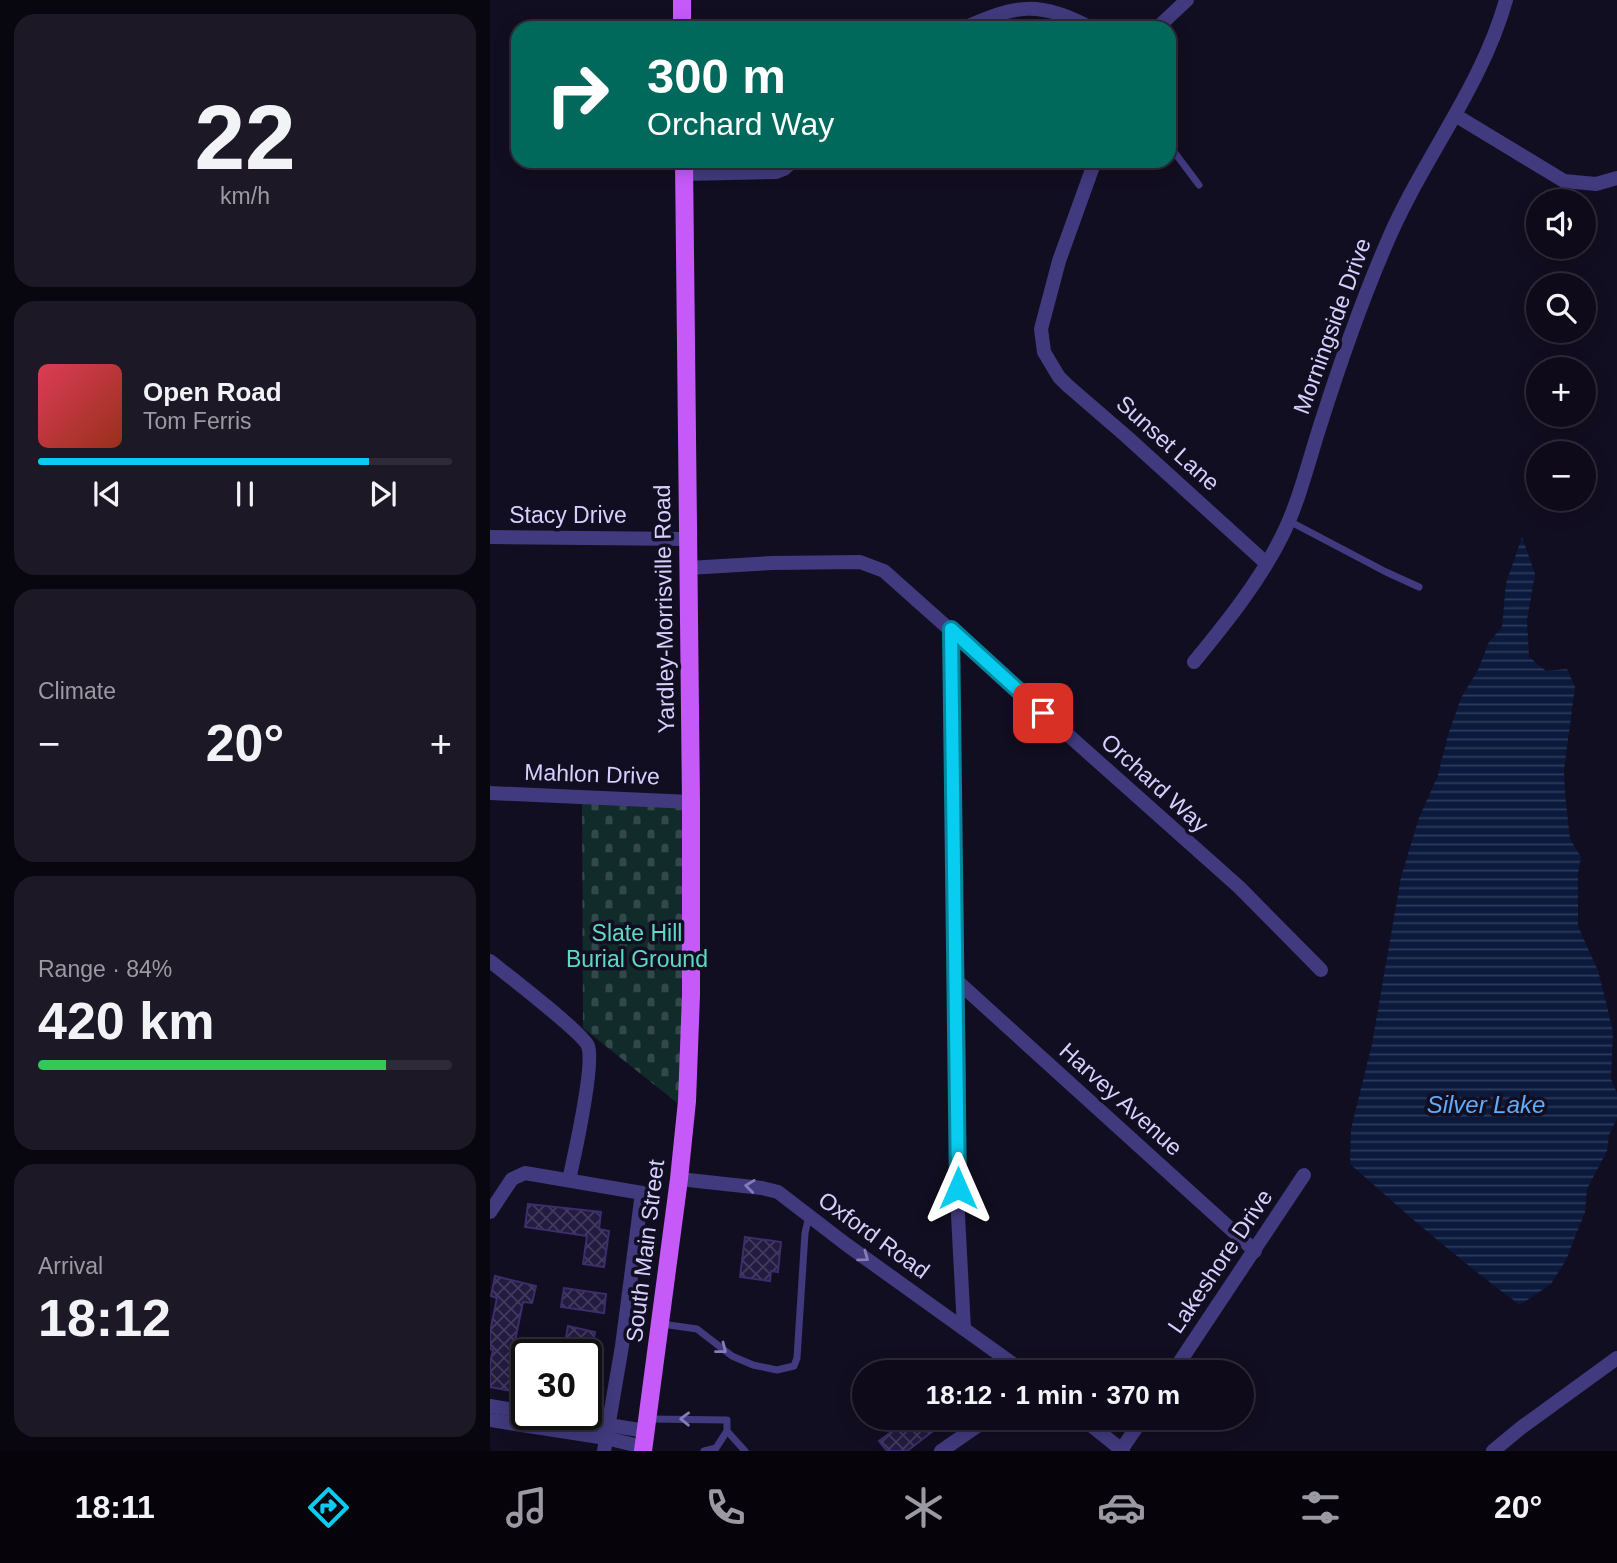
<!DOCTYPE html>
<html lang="en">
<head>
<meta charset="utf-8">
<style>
	:root { --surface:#0e0a19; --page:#1c1826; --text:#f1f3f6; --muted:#9b9aa2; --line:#2e2b38; --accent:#09cdf0 }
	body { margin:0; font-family:Arial,sans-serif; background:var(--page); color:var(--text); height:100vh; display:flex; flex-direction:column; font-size:26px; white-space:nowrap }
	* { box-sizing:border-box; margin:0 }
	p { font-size:23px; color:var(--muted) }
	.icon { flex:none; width:38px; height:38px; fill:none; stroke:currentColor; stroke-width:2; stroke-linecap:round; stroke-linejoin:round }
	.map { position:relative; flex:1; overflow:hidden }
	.panel { display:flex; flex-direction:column; gap:14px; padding:14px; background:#08060e; width:490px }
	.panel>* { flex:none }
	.banner { position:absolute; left:21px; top:21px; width:665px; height:147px; border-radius:21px; box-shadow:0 4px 18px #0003,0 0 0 2px var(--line); background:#00695c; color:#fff; overflow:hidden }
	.fabs { position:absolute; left:1036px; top:189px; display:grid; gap:14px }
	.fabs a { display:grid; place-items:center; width:70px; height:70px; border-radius:50%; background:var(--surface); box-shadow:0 4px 18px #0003,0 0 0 2px var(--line); font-size:35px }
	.speed { position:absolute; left:21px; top:1339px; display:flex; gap:14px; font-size:35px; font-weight:700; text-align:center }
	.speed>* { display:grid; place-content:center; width:91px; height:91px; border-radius:50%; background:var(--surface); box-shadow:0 4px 18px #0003,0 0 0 2px var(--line); line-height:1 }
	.speed .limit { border:4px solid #111; border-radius:10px; background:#fff; color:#111 }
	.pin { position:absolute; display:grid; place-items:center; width:60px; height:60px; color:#fff; margin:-30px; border-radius:14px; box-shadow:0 4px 10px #0006 }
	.me { position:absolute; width:77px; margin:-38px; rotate:0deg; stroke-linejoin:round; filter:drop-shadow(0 0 5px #0008) }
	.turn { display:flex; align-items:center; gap:24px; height:147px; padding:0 21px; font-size:32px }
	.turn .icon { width:91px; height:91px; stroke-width:2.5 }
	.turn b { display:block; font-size:49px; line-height:60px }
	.big { font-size:52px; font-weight:800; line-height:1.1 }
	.panel .tile { flex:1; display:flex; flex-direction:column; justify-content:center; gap:10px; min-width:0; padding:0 24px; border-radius:21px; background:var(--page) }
	.panel .dial { align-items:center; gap:0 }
	.dial b { font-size:91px; line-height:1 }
	.song { display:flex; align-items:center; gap:21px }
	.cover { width:84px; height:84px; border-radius:10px; background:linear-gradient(135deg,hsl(350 70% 55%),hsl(10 70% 35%)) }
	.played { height:7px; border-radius:4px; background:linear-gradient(90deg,var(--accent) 80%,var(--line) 80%) }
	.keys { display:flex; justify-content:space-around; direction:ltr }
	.heat { display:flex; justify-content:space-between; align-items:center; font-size:38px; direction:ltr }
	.charge { height:10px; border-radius:5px; background:linear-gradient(90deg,#34c759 84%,var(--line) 0) }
	.trip { position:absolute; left:362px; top:1360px; width:402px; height:70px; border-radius:35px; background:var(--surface); box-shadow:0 4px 18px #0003,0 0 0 2px var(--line); font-weight:800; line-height:70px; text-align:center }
	.tabs { display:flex; height:112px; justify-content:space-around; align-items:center; background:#06040a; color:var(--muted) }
	.tabs .icon { width:49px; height:49px }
	.tabs .current { color:var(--accent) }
	.tabs b { font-size:32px; color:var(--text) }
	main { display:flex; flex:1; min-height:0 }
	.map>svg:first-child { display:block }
	.cemetery { fill:url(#cemetery-stones) }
	.water { fill:url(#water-rules) }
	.building { fill:url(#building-cross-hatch); stroke:#3d2d6c; stroke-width:2 }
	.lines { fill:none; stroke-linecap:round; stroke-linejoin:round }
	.lane { stroke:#413a7e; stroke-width:7 }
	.street { stroke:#413a7e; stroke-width:14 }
	.primary { stroke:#c65af9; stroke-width:18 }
	.oneway { stroke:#847db7 }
	.route-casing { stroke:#06859c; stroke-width:18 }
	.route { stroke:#09cdf0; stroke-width:12 }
	.labels { text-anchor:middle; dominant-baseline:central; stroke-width:7; stroke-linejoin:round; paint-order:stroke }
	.street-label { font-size:23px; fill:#d7cffd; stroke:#120e21 }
	.park-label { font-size:23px; fill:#5edac2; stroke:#120e21 }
	.water-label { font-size:24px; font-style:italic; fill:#61abf9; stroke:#120e21 }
</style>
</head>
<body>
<main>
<section class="panel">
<div class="tile dial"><b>22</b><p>km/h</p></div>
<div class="tile">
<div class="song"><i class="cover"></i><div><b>Open Road</b><p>Tom Ferris</p></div></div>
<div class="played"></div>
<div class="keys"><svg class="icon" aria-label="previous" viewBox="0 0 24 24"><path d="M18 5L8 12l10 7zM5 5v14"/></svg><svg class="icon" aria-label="pause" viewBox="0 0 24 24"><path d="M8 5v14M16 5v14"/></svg><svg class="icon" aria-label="next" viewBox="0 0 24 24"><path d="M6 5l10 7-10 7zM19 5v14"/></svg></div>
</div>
<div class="tile"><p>Climate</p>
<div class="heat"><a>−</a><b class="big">20°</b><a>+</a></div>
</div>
<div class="tile"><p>Range · 84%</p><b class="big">420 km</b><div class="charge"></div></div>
<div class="tile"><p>Arrival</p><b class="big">18:12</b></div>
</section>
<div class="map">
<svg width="1127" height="1451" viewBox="0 0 1127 1451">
	<defs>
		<pattern id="cemetery-stones" width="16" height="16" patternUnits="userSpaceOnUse" patternTransform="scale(1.75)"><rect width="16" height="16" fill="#112a2a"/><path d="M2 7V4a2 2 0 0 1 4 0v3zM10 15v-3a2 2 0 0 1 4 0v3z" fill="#33484a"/></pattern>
		<pattern id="water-rules" width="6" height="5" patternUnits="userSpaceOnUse" patternTransform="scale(1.75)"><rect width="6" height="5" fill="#0b1a3c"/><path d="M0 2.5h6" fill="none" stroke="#2e3a59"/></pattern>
		<pattern id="building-cross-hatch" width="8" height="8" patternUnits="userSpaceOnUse" patternTransform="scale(1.75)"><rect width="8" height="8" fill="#241b41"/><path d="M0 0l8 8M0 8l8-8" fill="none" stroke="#433b5d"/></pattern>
	</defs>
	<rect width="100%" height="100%" fill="#120e21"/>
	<!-- cemetery -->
	<polygon class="cemetery" points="92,796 201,802 196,1110 93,1028"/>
	<!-- water -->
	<path class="water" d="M1032,537L1045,574L1037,620L1039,657L1056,671L1077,669L1085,687L1074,770L1075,793L1080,839L1091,857L1088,873V926L1108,971L1116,1002L1123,1033L1121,1079L1127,1093V1118L1119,1135L1117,1151L1097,1189L1095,1212L1076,1260L1061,1284L1030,1305C970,1261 915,1213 860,1164L861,1129L882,1044L911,877L929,818L948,775L958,735L971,698L988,670L999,642L1012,627L1016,583Z"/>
	<!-- building -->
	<g class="building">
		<polygon points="38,1204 111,1212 109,1229 119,1231 114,1267 93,1264 97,1236 35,1227"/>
		<polygon points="255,1237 291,1242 288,1272 281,1271 280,1281 250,1277"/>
		<polygon points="5,1276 46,1286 42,1303 33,1302 19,1370 30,1372 26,1392 0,1387 0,1364 3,1350 0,1349 0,1332 7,1298 1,1296"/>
		<polygon points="74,1288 116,1294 114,1313 71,1307"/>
		<polygon points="78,1326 105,1332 101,1354 73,1354"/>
		<polygon points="420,1418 460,1418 417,1451 397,1451 389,1441"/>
	</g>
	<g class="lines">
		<!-- lane -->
		<g class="lane">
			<polyline points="679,145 709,185"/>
			<polyline points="799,521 896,572 929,587"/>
			<polyline points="172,1324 207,1329 242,1356 263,1365 287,1370 304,1366 307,1358 315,1233 319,1216"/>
			<polyline points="159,1419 237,1420 237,1431 226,1448 214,1451"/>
			<polyline points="237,1431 255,1451"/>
		</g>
		<!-- street -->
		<g class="street">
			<path d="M474,28C525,5 549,0 601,28"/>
			<polyline points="667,28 697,0"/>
			<polyline points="965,115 1074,181 1106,184 1127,178"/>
			<polyline points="605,161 569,261 551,329 554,352 569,377 577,385 636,436 776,563"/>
			<polyline points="194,174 286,172 294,169 303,161"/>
			<polyline points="0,537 198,539"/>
			<polyline points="198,568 282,563 370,562 394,571 749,887 831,970"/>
			<polyline points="461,629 469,1078 468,1215 474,1329"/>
			<path d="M704,662C736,623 769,582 792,536C809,502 818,463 830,426C849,366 870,305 895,247C930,162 991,89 1016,0"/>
			<polyline points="0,793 201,802"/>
			<path d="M0,961C16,974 93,1033 98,1046C105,1065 84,1157 79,1180"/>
			<polyline points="467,981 765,1251"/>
			<polyline points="189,1179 272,1188 288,1192 357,1245 534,1372"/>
			<polyline points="0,1212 22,1179 35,1173 152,1193 132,1346 114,1451"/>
			<polyline points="683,1372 814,1175"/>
			<polyline points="0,1406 37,1412"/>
			<polyline points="49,1414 156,1431"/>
			<polyline points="592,1418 633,1451"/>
			<polyline points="0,1420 116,1438 153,1447"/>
			<polyline points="631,1450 653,1418"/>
			<polyline points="451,1451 499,1418"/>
			<polyline points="1003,1451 1032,1427 1127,1358"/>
		</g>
		<!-- primary -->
		<g class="primary">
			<polyline points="192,0 192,28"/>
			<polyline points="153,1451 189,1179 197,1101 201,995 201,802 194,161"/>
		</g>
	</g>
	<!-- one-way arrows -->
	<defs><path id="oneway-chevron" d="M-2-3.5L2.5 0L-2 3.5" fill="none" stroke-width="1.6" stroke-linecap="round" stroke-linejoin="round" transform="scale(1.75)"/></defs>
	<g class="oneway">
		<use href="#oneway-chevron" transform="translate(260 1186) rotate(-173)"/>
		<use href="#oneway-chevron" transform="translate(374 1257) rotate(36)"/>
		<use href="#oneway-chevron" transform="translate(232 1349) rotate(38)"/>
		<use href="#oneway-chevron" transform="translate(195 1419) rotate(-179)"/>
	</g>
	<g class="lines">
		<!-- route casing -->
		<g class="route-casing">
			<polyline id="route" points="468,1188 461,629 553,713"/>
		</g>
		<!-- route -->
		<use href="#route" class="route"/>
	</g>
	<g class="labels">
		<!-- street labels -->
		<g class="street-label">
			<text transform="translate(842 326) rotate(-70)">Morningside Drive</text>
			<text transform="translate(678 443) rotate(42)">Sunset Lane</text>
			<text x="78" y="515">Stacy Drive</text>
			<text transform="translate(174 609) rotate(-91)">Yardley-Morrisville Road</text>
			<text transform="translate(102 774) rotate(2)">Mahlon Drive</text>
			<text transform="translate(665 783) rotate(42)">Orchard Way</text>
			<text transform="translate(631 1099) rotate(42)">Harvey Avenue</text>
			<text transform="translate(384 1235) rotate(36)">Oxford Road</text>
			<text transform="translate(155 1251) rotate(-83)">South Main Street</text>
			<text transform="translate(730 1261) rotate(-56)">Lakeshore Drive</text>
		</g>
		<!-- park labels -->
		<g class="park-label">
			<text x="147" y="933">Slate Hill<tspan x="147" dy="26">Burial Ground</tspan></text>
		</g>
		<!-- water labels -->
		<g class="water-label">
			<text x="996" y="1104">Silver Lake</text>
		</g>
	</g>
</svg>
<div class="fabs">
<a><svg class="icon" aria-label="sound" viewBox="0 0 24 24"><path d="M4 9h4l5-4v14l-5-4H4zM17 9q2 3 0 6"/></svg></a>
<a><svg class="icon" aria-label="search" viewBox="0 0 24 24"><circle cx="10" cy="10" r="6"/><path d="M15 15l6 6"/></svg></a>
<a>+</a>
<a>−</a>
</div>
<div class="speed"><div class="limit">30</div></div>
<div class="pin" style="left:553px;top:713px;background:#d93025"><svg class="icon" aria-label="arrive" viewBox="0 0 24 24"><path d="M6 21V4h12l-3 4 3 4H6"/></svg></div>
<svg class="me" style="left:468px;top:1188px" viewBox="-20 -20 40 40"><path d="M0-17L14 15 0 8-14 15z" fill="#09cdf0" stroke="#fff" stroke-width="4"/></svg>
<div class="trip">18:12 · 1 min · 370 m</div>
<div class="banner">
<div class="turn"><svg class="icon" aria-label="right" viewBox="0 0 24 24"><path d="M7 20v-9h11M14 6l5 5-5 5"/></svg><div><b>300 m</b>Orchard Way</div></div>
</div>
</div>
</main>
<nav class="tabs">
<b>18:11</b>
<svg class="icon current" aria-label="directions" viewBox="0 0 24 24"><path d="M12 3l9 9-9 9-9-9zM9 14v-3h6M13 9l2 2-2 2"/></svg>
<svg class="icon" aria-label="music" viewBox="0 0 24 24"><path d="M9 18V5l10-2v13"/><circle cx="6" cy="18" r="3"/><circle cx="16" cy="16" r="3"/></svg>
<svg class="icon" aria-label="phone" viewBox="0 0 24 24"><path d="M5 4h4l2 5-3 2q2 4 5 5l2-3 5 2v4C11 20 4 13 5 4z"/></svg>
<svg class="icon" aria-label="climate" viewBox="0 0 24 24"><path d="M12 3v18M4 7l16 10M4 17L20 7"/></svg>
<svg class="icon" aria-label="car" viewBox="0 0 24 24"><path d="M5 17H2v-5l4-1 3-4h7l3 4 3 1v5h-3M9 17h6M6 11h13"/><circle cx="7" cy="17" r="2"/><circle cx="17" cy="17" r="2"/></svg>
<svg class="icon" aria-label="filters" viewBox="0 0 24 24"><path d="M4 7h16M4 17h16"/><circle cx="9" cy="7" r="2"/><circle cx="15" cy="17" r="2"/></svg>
<b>20°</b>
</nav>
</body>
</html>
